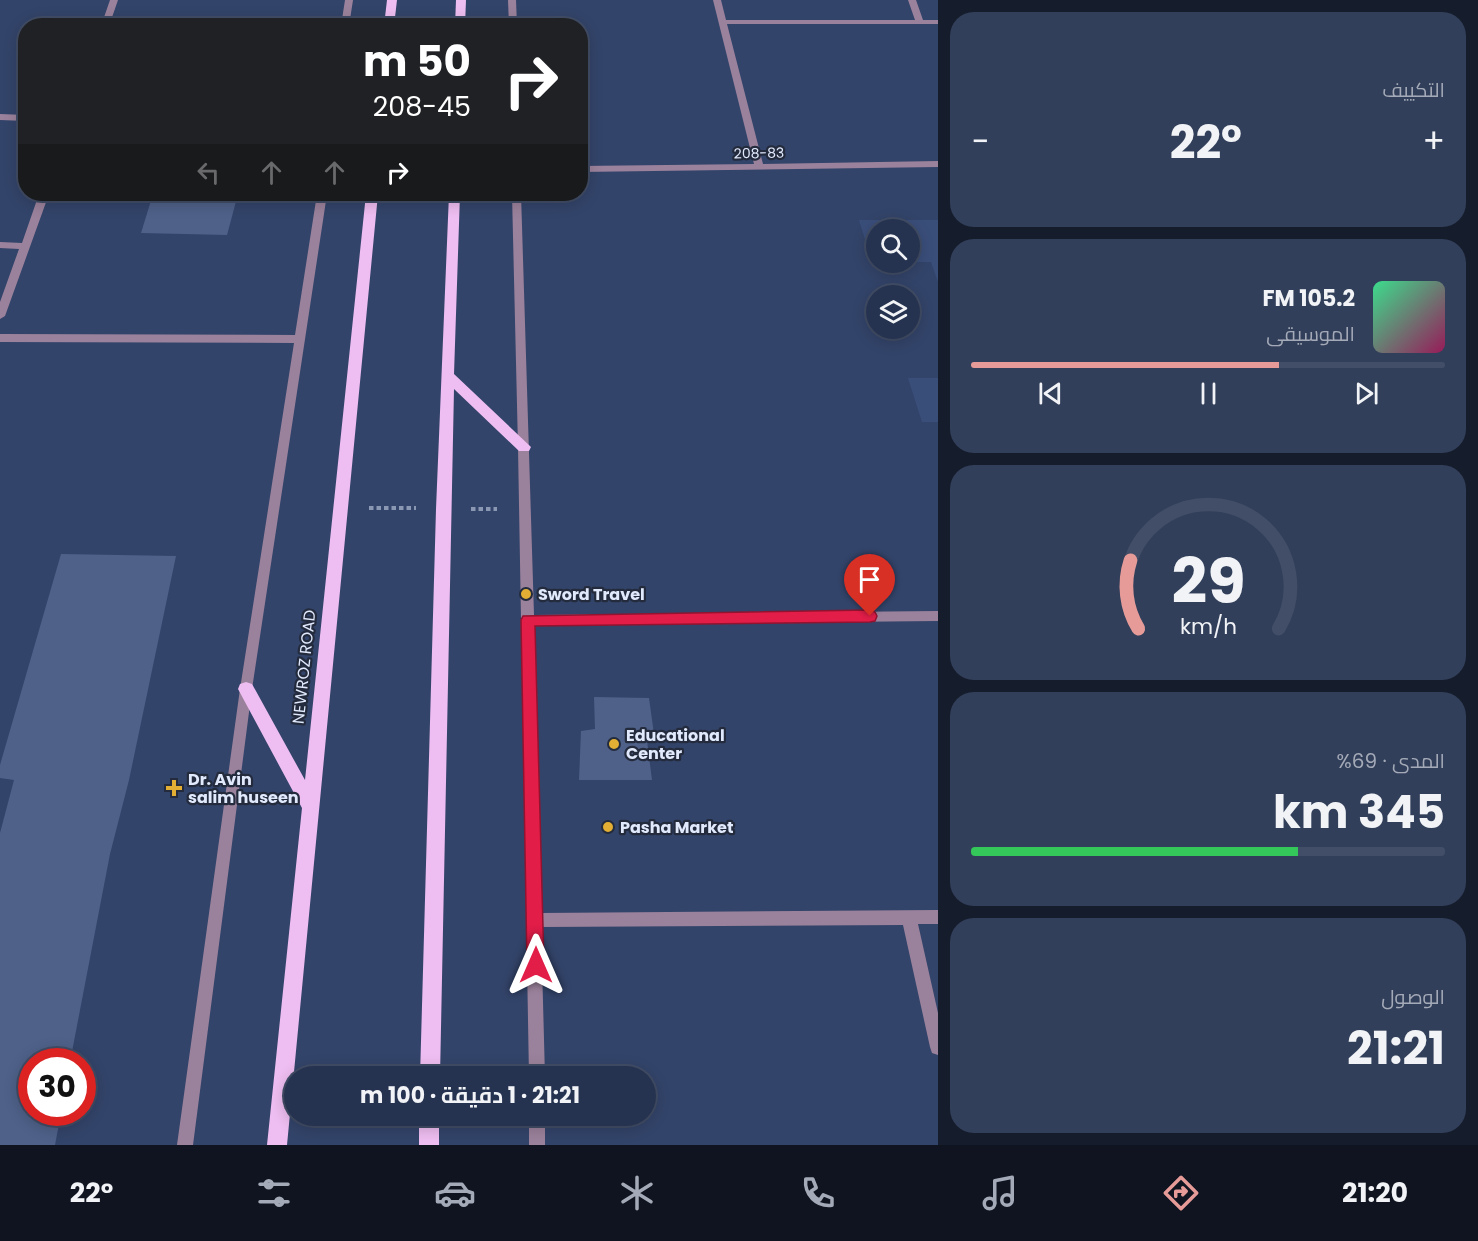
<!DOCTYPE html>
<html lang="ar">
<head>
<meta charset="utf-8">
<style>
	:root { --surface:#263350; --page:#323f5a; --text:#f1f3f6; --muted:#a4aab7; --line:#424e67; --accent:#e69b98 }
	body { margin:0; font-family:Poppins,Cairo,sans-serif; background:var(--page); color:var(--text); direction:rtl; height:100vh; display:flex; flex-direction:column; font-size:22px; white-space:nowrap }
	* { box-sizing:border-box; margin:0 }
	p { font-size:20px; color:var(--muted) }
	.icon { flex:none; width:33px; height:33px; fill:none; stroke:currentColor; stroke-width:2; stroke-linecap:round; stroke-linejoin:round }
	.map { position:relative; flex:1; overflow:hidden; direction:ltr }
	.drawer { display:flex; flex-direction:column; gap:12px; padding:12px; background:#151c2c; width:540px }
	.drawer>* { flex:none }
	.guide { position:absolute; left:18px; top:18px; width:570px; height:183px; border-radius:24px; box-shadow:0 3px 15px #0003,0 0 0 2px var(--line); direction:rtl; background:#202124; color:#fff; overflow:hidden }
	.fabs { position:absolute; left:866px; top:219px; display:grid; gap:12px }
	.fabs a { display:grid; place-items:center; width:54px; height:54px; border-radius:50%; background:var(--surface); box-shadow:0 3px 15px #0003,0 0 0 2px var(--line); font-size:30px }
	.speed { position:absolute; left:18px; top:1048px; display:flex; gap:12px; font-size:30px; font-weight:700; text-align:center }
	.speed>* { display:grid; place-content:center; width:78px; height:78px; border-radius:50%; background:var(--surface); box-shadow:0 3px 15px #0003,0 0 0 2px var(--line); line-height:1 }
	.speed .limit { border:9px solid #d22; background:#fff; color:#111 }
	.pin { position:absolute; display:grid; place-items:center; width:51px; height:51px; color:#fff; margin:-62px -26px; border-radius:50% 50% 50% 0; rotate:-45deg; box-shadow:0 0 6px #0007 }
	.pin .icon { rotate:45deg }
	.me { position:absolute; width:66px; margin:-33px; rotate:0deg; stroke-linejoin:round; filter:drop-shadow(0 0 4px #0008) }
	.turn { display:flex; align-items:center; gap:21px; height:126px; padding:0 18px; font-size:27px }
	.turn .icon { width:78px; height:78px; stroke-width:2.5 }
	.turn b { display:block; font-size:42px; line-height:51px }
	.lanes { display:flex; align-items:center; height:57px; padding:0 18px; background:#0003; justify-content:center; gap:30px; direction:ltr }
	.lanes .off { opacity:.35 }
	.big { font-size:45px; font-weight:700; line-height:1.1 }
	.drawer .tile { flex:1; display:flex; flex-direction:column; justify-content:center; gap:9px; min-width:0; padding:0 21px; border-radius:24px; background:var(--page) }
	.drawer .dial { align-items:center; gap:0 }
	.dial svg { height:156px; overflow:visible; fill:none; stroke:var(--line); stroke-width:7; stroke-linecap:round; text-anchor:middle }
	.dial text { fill:var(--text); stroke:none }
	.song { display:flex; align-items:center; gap:18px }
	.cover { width:72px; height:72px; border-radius:9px; background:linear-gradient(135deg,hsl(150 70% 55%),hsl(330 70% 35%)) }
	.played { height:6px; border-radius:3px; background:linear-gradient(90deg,var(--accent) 65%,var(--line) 65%) }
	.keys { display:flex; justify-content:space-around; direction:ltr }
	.heat { display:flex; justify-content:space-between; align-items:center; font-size:33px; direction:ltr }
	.charge { height:9px; border-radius:4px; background:linear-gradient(90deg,#34c759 69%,var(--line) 0) }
	.trip { position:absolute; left:284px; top:1066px; width:372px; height:60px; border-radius:30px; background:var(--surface); box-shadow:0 3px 15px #0003,0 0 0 2px var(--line); font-weight:700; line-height:60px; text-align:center; direction:rtl }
	.tab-bar { display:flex; height:96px; justify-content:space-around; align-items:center; background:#0f1420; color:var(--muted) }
	.tab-bar .icon { width:42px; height:42px }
	.tab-bar .current { color:var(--accent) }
	.tab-bar b { font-size:27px; color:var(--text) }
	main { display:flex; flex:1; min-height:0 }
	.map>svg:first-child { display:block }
	.built { fill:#3a4e7a }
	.building { fill:#4f6189 }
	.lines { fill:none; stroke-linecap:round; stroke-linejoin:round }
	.path { stroke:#8b98b4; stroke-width:4; stroke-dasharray:4.5 3; stroke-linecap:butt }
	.street { fill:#9b829c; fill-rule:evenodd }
	.primary { fill:#eebdf1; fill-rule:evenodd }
	.route { fill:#e11d48; stroke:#92132f; stroke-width:1.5 }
	.poi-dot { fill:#e2af34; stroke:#232b3d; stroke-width:2 }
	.labels { text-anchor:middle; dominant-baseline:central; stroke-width:4.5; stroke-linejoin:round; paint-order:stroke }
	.far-street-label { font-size:14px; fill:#e1eafd; stroke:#232b3d }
	.poi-label { font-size:16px; font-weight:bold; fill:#e1eafd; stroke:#232b3d; text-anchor:start }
	.street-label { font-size:16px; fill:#e1eafd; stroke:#232b3d }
</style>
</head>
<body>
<main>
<section class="drawer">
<div class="tile"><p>التكييف</p>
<div class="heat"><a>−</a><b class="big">22°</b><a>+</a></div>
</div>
<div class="tile">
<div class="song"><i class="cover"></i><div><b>105.2 FM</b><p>الموسيقى</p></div></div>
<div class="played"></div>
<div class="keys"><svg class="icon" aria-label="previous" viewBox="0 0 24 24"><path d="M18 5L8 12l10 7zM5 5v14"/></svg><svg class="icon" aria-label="pause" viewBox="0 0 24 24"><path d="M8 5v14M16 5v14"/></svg><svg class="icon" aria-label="next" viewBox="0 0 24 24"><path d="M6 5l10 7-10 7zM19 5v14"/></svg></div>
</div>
<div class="tile dial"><svg viewBox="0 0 100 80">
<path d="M14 69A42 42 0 1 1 86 69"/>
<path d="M14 69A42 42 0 0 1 10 34" stroke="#e69b98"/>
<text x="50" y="56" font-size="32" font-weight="700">29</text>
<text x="50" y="72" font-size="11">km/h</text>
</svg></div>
<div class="tile"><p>المدى · 69%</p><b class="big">345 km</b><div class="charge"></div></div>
<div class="tile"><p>الوصول</p><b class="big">21:21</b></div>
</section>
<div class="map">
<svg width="938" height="1145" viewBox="0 0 938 1145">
	<rect width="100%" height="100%" fill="#33446a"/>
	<!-- built -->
	<g class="built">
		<polygon points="859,220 938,220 938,282 931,262 909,262 909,230 876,230 876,262 872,262"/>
		<polygon points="908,378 938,378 938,422 922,422"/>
	</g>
	<!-- building -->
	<g class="building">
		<polygon points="153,194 238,194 227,235 141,233"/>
		<polygon points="61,554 176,556 129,780 110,854 70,1062 32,1062 32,1113 61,1113 55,1145 0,1145 0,833 14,780 0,778 0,765"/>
		<polygon points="594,697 649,698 654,734 646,733 652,780 579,780 581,731 595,729"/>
	</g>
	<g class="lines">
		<!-- path -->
		<g class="path">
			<polyline points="369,508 416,508"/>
			<polyline points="471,509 497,509"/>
		</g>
		<!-- street -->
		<g class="street">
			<polygon points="110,0 118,0 109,26 101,26"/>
			<polygon points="345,0 353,0 349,26 341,26"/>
			<polygon points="508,0 516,0 517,26 509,26"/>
			<polygon points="713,0 721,0 726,20 915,20 908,0 916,0 923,20 938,20 938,24 727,24 763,164 938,161 938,167 580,172 580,166 754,164"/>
			<polygon points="0,114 26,115 26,121 0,120"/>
			<polygon points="39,194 49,194 5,316 0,319 0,302 19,249 0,248 0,242 22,243"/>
			<polygon points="317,194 327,194 252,689 193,1145 177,1145 240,689 294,343 0,342 0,334 295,335"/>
			<polygon points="512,194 521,194 534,615 938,611 938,621 534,625 541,913 938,910 938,924 918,924 938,1013 938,1055 932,1053 930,1047 903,925 541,927 545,1077 529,1077 518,447"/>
			<rect x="529" y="1116" width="16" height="29"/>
		</g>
		<!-- primary -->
		<g class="primary">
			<polygon points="387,0 397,0 394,26 384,26"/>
			<polygon points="456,0 466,0 465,26 455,26"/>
			<polygon points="366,194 378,194 287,1145 267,1145 302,808 238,689 240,684 246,682 252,684 305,780"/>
			<polygon points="449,194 460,194 454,374 531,447 529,451 519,451 454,389 440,1077 420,1077 436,509"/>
			<rect x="419" y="1116" width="20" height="29"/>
		</g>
	</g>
	<!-- route -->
	<polygon class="route" points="870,610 875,612 877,616 875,621 870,622 535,626 544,965 542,971 536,974 530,971 527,965 521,620 523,616"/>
	<!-- markers -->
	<g class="poi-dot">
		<circle cx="526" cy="594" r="6"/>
		<circle cx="614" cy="744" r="6"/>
		<path d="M171 779h6v6h6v6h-6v6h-6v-6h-6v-6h6z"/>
		<circle cx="608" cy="827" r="6"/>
	</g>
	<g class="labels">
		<!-- far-street labels -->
		<g class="far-street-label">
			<text transform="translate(759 153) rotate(-1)">208-83</text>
		</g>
		<!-- poi labels -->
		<g class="poi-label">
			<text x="538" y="594">Sword Travel</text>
			<text x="626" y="735">Educational<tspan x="626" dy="18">Center</tspan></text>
			<text x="188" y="779">Dr. Avin<tspan x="188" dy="18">salim huseen</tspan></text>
			<text x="620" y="827">Pasha Market</text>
		</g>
		<!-- street labels -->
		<g class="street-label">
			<text transform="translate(304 667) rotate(-84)">NEWROZ ROAD</text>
		</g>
	</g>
</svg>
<div class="fabs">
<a><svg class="icon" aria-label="search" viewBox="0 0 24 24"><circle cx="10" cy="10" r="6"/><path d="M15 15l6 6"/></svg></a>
<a><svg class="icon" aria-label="layers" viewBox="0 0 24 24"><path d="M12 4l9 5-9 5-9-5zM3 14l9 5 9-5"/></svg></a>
</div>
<div class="speed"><div class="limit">30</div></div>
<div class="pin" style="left:870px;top:616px;background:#d93025"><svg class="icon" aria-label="arrive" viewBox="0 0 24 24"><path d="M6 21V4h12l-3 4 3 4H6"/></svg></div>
<svg class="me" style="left:536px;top:965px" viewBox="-20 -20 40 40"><path d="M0-17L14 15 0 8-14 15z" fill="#e11d48" stroke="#fff" stroke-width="4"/></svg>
<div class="trip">21:21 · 1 دقيقة · 100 m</div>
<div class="guide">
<div class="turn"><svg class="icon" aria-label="right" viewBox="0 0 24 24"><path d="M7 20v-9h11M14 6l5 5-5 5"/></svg><div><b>50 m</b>208-45</div></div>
<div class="lanes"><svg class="icon off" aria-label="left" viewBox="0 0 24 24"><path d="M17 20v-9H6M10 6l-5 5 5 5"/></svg><svg class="icon off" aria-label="ahead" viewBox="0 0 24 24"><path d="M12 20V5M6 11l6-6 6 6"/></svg><svg class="icon off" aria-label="ahead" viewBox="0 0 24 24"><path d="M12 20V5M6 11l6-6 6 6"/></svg><svg class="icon" aria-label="right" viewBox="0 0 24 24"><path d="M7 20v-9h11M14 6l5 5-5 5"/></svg></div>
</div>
</div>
</main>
<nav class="tab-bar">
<b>21:20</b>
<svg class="icon current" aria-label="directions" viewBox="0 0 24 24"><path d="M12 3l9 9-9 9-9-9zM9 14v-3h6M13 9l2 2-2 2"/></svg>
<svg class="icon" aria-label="music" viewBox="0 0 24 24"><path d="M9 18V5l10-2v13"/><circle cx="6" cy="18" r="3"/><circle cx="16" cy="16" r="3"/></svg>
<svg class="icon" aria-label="phone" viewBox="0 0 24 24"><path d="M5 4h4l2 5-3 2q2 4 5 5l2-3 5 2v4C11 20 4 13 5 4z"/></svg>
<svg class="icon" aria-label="climate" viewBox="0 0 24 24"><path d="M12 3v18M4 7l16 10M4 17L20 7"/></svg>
<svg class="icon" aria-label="car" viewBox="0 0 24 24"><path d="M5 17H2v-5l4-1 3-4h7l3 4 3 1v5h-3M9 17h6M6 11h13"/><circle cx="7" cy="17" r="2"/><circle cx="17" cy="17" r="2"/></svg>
<svg class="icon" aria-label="filters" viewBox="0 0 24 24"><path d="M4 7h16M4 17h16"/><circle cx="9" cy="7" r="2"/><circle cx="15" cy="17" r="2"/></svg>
<b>22°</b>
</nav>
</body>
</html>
